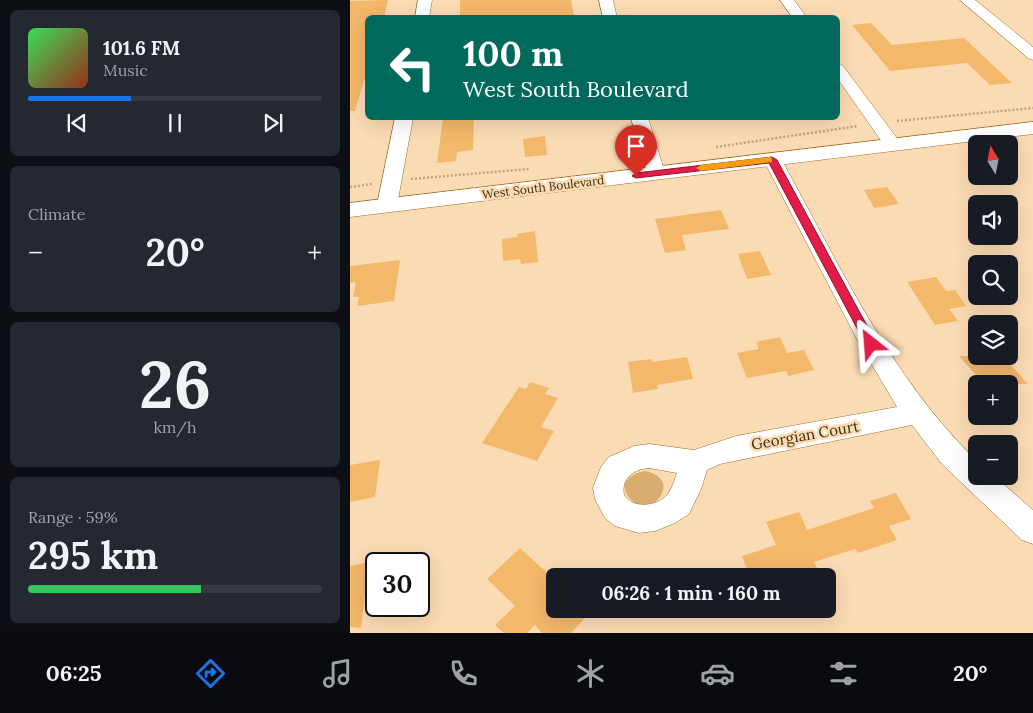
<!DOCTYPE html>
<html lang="en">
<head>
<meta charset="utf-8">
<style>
	:root { --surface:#171b24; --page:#242831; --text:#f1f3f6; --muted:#9ea1a6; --line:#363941; --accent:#1a73e8 }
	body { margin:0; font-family:Lora,serif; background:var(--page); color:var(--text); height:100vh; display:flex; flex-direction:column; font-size:19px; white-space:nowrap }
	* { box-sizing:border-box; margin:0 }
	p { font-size:16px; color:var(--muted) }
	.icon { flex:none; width:28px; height:28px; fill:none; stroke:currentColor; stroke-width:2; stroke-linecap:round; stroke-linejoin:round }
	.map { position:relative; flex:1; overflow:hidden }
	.details { display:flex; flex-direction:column; gap:10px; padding:10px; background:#0d0f14; width:350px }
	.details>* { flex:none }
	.banner { position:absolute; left:15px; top:15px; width:475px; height:105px; border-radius:8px; box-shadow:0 5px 20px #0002; background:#00695c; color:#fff; overflow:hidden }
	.needle { width:32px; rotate:350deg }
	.tools { position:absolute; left:618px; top:135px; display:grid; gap:10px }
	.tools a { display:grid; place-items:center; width:50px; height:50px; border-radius:8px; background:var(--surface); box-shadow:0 5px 20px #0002; font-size:25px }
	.speed { position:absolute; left:15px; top:552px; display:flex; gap:10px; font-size:25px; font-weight:700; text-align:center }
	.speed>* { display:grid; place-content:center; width:65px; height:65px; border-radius:50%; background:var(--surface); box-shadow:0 5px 20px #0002; line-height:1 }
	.speed .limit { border:2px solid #111; border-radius:8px; background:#fff; color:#111 }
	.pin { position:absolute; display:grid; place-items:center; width:42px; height:42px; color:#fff; margin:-51px -21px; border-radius:50% 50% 50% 0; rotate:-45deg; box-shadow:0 0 5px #0007 }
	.pin .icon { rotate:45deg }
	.me { position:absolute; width:55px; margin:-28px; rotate:332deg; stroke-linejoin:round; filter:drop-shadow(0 0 4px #0008) }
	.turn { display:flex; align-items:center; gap:18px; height:105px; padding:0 15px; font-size:22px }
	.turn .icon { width:65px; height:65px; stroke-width:2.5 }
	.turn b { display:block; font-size:35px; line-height:42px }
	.big { font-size:38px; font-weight:800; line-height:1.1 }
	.details .widget { flex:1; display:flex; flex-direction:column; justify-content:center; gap:8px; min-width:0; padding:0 18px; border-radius:8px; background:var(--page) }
	.details .dial { align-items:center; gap:0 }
	.dial b { font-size:65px; line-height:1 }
	.song { display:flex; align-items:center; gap:15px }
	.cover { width:60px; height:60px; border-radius:8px; background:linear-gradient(135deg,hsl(130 70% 55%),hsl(10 70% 35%)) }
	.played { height:5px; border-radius:2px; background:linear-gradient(90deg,var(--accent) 35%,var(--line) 35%) }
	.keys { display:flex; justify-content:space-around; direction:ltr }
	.heat { display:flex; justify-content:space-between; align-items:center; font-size:28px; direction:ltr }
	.charge { height:8px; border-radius:4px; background:linear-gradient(90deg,#34c759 59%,var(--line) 0) }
	.trip { position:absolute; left:196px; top:568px; width:290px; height:50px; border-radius:8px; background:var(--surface); box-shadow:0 5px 20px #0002; font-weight:800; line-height:50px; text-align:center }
	.tabs { display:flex; height:80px; justify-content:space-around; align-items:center; background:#090b0e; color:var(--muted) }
	.tabs .icon { width:35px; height:35px }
	.tabs .selected { color:var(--accent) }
	.tabs b { font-size:22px; color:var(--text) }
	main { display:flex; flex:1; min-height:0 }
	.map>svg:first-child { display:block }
	.green { fill:#d9ac70 }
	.building { fill:#f3b86a }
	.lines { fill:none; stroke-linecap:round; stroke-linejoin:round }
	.minor-casing { stroke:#9c6c26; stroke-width:1 }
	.tertiary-casing { stroke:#9c6c26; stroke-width:1 }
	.path { stroke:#bea27e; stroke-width:2.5; stroke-dasharray:2 2; stroke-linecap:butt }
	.minor { fill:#fff; fill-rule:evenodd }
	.tertiary { fill:#fff; fill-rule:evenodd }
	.route { fill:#e11d48; stroke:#92132f }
	.slow { fill:#f59e0b }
	.labels { text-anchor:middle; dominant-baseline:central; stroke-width:5; stroke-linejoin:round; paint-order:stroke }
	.far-street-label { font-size:12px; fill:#402c0f; stroke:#fbdbb4 }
	.street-label { font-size:15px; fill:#402c0f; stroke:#fbdbb4 }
</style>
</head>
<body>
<main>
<section class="details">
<div class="widget">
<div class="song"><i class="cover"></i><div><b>101.6 FM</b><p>Music</p></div></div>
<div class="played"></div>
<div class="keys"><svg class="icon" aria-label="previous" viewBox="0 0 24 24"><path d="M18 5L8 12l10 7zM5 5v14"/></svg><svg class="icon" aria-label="pause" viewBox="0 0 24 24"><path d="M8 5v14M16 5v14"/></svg><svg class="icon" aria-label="next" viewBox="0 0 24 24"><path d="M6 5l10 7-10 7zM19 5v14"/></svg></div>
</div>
<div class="widget"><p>Climate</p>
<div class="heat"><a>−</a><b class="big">20°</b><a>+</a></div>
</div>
<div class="widget dial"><b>26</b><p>km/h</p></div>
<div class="widget"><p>Range · 59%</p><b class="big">295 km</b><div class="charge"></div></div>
</section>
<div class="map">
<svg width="683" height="633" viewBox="0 0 683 633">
	<rect width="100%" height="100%" fill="#fbdbb4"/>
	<!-- green -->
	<path class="green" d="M295,471C307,473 319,482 311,495C294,526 249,480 295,471Z"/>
	<!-- building -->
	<g class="building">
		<polygon points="38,0 34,18 18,18 18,67 5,111 0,111 0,1"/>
		<polygon points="110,0 221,0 224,16 201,18 110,17"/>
		<polygon points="521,23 542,45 614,38 662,83 640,85 617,63 540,71 502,25"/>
		<polygon points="93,118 124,118 123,150 107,152 106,161 87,163"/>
		<polygon points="195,136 197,155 175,157 173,139"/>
		<polygon points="537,187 549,204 524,208 514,190"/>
		<polygon points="371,210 379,229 332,235 336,250 315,253 305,219"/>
		<polygon points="185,231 188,262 171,264 170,259 153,261 152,239 167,237 167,234"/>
		<polygon points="410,251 421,275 397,279 388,254"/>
		<polygon points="50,260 44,301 7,306 9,297 3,297 6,282 0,283 0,266"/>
		<polygon points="586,277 596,291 605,290 616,306 599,309 608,321 585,325 557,282"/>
		<polygon points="430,337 437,353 454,350 464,370 438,376 436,371 397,378 387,353 409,349 406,342"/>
		<polygon points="609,356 640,356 648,365 657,361 678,384 634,384"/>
		<polygon points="337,357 343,379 307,385 308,389 283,393 278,362 302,359 303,362"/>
		<polygon points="180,382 199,388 195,394 208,398 191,427 204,431 187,461 132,443 169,387 176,389"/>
		<polygon points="30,460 25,497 0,502 0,465"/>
		<polygon points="546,493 561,519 539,526 547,540 508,553 505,549 464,562 471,576 400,576 392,556 426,545 416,522 449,512 457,530 524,508 520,501"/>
		<polygon points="170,548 205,580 205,609 243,609 221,633 192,633 185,625 177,633 154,633 145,625 165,606 137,579"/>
		<polygon points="19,562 11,628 0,627 0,566"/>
	</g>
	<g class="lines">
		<!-- minor casing -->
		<g class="minor-casing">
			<g id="minor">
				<polygon points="68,0 82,0 79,18 65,18"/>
				<polygon points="249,0 263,0 267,18 253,18"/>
				<polygon points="430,0 444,0 457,18 443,18"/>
				<polygon points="610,0 625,0 683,47 683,60 678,58"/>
				<polygon points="488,64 493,66 549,141 552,145 549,149 543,150 537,149 488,79"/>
				<polygon points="45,118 63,118 47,205 44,209 37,211 30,209 27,205"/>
				<polygon points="281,118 298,118 315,173 313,177 306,179 299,177 297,173"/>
				<path d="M422,153L429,155L431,159C489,263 540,377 626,460V476H644L683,510V544L672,540L592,464L562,425L370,464L357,470L351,489L339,514L325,523L305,531L289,533L265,526L255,518L245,499L243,488L251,467L259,457L284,446L299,444L344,450L386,436L547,407L509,343L413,159L415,155ZM299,468L327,473C324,481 322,489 317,495C306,507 283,509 274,495C271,479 283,469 299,468Z"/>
			</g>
		</g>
		<!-- tertiary casing -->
		<g class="tertiary-casing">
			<polygon id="tertiary" points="683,122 683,134 0,217 0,203"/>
		</g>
		<!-- path -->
		<g class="path">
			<polyline points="547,121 683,108"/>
			<polyline points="366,147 508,126"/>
			<polyline points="61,179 179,169"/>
			<polyline points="0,187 22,184"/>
		</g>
		<!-- minor -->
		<use href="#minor" class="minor"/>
		<!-- tertiary -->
		<use href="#tertiary" class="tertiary"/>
	</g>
	<!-- route -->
	<polygon class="route" points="422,157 427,160 527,344 525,347 517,347 419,163 286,178 282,176 286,173"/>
	<!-- slow -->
	<polygon class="slow" points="419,157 422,158 422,162 351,171 346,168 351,165"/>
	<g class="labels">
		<!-- far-street labels -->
		<g class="far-street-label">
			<text transform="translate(193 187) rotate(-7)">West South Boulevard</text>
		</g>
		<!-- street labels -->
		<g class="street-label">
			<text transform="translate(455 435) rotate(-10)">Georgian Court</text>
		</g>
	</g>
</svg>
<div class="tools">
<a><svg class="needle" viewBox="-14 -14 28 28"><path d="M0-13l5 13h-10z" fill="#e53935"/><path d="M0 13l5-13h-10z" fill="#9ea1a6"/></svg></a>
<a><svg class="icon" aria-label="sound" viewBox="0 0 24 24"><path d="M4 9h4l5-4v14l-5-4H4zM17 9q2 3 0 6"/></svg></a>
<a><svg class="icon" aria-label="search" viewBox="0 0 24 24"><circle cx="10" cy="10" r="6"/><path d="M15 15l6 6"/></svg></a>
<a><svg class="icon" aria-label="layers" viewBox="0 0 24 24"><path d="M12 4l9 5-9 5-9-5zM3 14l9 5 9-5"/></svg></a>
<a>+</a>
<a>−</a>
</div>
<div class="speed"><div class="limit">30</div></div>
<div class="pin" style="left:286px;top:176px;background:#d93025"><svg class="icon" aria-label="arrive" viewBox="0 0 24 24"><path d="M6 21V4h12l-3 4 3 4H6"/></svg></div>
<svg class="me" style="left:521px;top:344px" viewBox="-20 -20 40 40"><path d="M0-17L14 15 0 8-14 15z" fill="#e11d48" stroke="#fff" stroke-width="4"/></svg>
<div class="trip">06:26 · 1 min · 160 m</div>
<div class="banner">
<div class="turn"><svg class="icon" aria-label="left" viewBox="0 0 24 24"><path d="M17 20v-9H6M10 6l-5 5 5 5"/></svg><div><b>100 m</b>West South Boulevard</div></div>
</div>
</div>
</main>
<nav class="tabs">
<b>06:25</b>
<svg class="icon selected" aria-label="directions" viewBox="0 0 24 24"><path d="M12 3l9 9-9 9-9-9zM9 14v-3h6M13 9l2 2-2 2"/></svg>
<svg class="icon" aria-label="music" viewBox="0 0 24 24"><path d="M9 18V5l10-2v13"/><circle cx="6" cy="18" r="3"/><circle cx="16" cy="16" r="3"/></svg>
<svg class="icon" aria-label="phone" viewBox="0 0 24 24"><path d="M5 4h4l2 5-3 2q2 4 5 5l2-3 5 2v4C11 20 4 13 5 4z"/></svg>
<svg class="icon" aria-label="climate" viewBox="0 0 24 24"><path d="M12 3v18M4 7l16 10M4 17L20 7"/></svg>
<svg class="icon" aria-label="car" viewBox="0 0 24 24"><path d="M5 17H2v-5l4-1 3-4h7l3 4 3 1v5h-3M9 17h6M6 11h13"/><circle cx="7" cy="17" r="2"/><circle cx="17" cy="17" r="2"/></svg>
<svg class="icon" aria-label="filters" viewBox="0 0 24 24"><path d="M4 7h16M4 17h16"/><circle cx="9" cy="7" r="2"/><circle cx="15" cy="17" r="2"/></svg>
<b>20°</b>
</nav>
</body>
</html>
